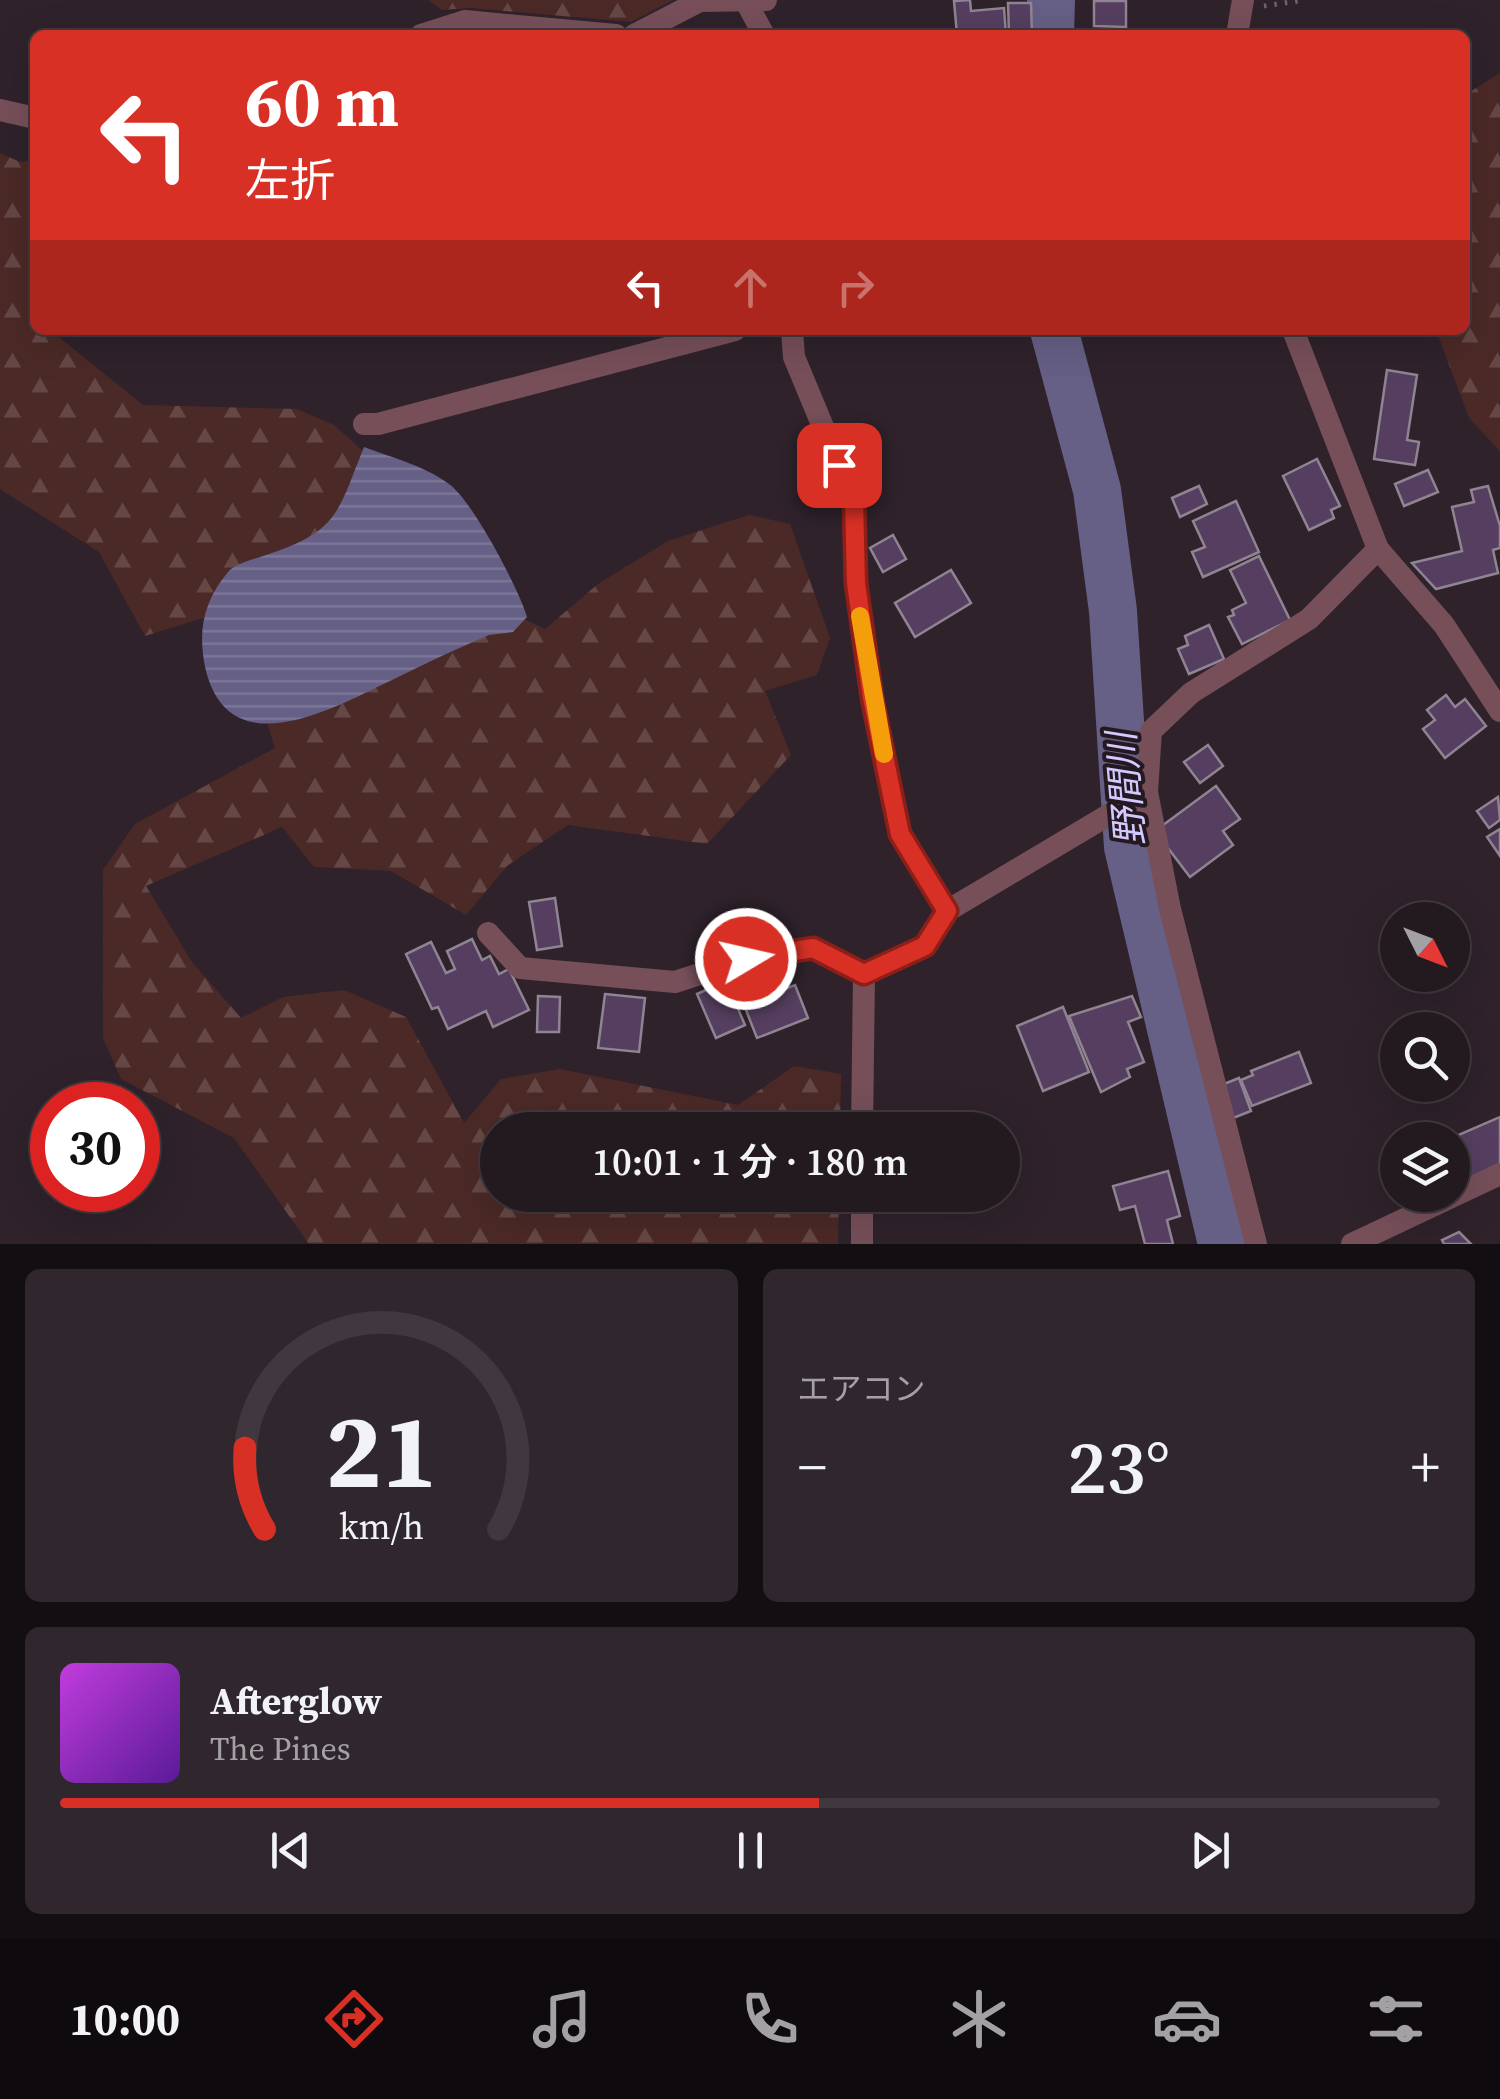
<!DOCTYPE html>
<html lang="ja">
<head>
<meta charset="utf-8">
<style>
	:root { --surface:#231a20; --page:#2f272d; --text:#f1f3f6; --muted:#a3a1a5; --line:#40383e; --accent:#d93025 }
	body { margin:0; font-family:"Source Serif 4","Noto Sans JP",serif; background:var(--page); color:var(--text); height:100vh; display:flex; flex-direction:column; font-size:38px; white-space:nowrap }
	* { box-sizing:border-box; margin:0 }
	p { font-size:32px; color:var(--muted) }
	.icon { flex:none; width:55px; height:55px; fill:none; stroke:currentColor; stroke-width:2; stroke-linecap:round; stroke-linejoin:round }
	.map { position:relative; height:1244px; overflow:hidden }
	.details { display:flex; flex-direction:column; gap:25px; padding:25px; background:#130e12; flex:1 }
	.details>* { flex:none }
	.guide { position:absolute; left:30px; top:30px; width:1440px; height:305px; border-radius:15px; box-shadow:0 10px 40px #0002,0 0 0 2px var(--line); background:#d93025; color:#fff; overflow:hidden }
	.needle { width:65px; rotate:132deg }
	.tools { position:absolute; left:1380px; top:902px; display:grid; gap:20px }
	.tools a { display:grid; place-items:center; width:90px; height:90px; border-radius:50%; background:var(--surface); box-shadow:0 10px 40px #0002,0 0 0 2px var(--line); font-size:50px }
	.speed { position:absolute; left:30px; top:1082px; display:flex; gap:20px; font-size:50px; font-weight:700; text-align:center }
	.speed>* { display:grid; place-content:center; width:130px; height:130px; border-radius:50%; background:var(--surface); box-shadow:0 10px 40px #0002,0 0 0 2px var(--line); line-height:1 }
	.speed .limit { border:15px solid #d22; background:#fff; color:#111 }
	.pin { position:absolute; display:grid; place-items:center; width:85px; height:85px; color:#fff; margin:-42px; border-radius:20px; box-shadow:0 5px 15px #0006 }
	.me { position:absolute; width:110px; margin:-55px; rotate:81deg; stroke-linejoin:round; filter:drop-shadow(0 0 8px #0008) }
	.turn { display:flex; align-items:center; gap:35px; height:210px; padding:0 50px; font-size:45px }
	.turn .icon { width:130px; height:130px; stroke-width:2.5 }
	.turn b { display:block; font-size:70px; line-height:85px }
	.lanes { display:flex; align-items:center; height:95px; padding:0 50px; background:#0003; justify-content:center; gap:50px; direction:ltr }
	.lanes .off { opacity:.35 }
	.big { font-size:75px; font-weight:600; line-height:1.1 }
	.details .tile { flex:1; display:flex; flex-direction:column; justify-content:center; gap:15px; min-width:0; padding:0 35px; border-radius:15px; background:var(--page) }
	.details .dial { align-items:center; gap:0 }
	.dial svg { height:260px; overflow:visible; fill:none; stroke:var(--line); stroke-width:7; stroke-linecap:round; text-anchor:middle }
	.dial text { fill:var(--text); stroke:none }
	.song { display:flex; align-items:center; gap:30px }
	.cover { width:120px; height:120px; border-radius:15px; background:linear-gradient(135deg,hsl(290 70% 55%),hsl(270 70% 35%)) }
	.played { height:10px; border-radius:5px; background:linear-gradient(90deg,var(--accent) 55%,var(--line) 55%) }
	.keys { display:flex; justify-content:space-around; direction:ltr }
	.heat { display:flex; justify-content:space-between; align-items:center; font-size:55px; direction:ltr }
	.details .tiles { flex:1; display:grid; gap:25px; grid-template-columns:1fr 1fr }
	.tile:last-child { grid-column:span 2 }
	.trip { position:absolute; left:480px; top:1112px; width:540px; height:100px; border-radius:50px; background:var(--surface); box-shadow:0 10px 40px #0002,0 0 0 2px var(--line); font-weight:600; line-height:100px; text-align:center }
	.menu { display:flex; height:160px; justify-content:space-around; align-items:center; background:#0e0a0d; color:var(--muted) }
	.menu .icon { width:70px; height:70px }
	.menu .on { color:var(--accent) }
	.menu b { font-size:45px; color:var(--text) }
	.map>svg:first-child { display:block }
	.forest { fill:url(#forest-firs) }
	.water { fill:url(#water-rules) }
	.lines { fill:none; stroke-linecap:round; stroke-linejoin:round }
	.river { stroke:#665f86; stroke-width:48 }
	.building { fill:#553e5f; stroke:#8e8492; stroke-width:2.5 }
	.path { stroke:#70646c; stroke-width:5; stroke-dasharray:2.5 8; stroke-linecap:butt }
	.street { stroke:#764f59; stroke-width:22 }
	.route-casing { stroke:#8d1f18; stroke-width:25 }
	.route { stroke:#d93025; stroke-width:18 }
	.slow { stroke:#f59e0b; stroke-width:18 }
	.labels { text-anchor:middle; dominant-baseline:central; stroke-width:8; stroke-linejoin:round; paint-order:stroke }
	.water-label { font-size:38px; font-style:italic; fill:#d2c9fe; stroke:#251921 }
</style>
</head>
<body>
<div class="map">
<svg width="1500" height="1244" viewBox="0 0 1500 1244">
	<defs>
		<pattern id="forest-firs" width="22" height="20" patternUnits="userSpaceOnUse" patternTransform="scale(2.5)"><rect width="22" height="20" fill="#4b2926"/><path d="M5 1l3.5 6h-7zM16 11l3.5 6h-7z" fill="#654846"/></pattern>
		<pattern id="water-rules" width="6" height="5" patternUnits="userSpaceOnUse" patternTransform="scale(2.5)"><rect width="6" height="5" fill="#665f86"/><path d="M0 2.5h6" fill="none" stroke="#7c7697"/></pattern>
	</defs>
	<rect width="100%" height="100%" fill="#2f222b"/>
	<!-- forest -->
	<g class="forest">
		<polygon points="429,0 673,0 631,22 471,8 441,10"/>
		<polygon points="1500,73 1500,451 1469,418 1436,330 1465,330 1465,95"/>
		<polygon points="0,153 20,162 35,160 35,330 50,330 143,405 297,409 334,425 394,479 477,597 545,629 598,584 668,541 749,515 790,524 830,638 817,675 765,691 791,755 707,844 568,825 507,866 466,915 391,871 314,867 282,827 146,886 192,962 241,1018 283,997 344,990 406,1017 464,1123 501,1079 560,1069 738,1105 794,1066 841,1074 840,1130 498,1130 498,1195 839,1195 838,1244 309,1244 234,1138 121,1079 103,1038 103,870 135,824 275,748 232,609 145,636 99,552 0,489"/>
	</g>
	<!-- water -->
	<path class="water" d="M364,447C393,458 425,466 449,484C472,500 519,589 527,617L513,632L489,635C456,649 424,664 392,680C337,706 231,768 206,671C197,632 203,602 228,572C237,562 256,559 269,554C339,531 338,511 364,447Z"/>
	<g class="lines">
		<!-- river -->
		<g class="river">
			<polyline points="1050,35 1051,0"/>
			<polyline points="1054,330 1097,490 1113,611 1128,847 1222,1244"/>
		</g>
	</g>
	<!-- building -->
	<g class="building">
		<polygon points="970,0 971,11 1004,8 1006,35 957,35 954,1"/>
		<polygon points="1094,1 1126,1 1126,27 1094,26"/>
		<polygon points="1008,3 1031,3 1032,35 1009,35"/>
		<polygon points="1387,370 1417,375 1407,440 1419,442 1415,465 1374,459"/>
		<polygon points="1317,459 1340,506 1331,510 1334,518 1309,530 1283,476"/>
		<polygon points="1428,470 1438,492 1404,506 1395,484"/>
		<polygon points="1199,486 1207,504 1180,517 1172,498"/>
		<polygon points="1488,486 1500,526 1500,548 1493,550 1498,573 1436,589 1412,563 1462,551 1452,507 1474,502 1471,490"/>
		<polygon points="1236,501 1259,552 1203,577 1192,552 1205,547 1193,521"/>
		<polygon points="893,535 906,559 883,572 870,548"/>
		<polygon points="1259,556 1290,620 1242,644 1228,617 1234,615 1232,610 1246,603 1230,570"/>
		<polygon points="951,570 971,603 915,637 895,603"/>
		<polygon points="1209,625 1224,659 1189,674 1178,649 1188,645 1185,636"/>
		<polygon points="1446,695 1455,707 1465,699 1486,726 1445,758 1423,729 1435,720 1427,710"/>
		<polygon points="1208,745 1223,766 1200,783 1184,762"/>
		<polygon points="1216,786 1240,819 1223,831 1233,845 1190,877 1155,831"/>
		<polygon points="1498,797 1500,820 1489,828 1477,811"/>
		<polygon points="1500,829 1500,856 1487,837"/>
		<polygon points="555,898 562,946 537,950 529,902"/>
		<polygon points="472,939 482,960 490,956 499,974 509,969 529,1010 493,1027 486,1011 448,1029 438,1007 432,1009 406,954 431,942 446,973 455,969 447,951"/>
		<polygon points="726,981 745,1025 716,1038 697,994"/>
		<polygon points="795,985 808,1018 757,1038 744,1005"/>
		<polygon points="605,994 645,998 639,1052 598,1048"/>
		<polygon points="538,996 560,997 559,1032 537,1032"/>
		<polygon points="1132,996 1141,1017 1128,1022 1144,1062 1127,1069 1130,1077 1101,1092 1069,1016"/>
		<polygon points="1063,1007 1089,1072 1043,1091 1017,1026"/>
		<polygon points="1299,1052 1311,1083 1252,1106 1241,1080 1253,1075 1251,1071"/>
		<polygon points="1239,1078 1251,1111 1228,1120 1219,1086"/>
		<polygon points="1500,1117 1500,1167 1452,1188 1452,1140 1447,1140"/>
		<polygon points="1168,1171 1180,1216 1167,1220 1173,1244 1145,1244 1135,1206 1120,1210 1113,1186"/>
		<polygon points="1459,1232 1471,1244 1444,1244 1442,1240"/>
	</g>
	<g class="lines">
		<!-- path -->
		<polyline class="path" points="1264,6 1305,0"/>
		<!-- street -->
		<g class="street">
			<polyline points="745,0 764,35"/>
			<polyline points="421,35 465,21 616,35"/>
			<polyline points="634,35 700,1 766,0"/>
			<polyline points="1237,35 1243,0"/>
			<polyline points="0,110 35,118"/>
			<polyline points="792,330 794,357 853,499 855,583 872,698 901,834 947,911"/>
			<polyline points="1293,330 1378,549 1444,625 1500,711"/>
			<polyline points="364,424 378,424 735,330"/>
			<polyline points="488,933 520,968 675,982 746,959 813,949 864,975 925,946 947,911 1147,792"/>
			<polyline points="862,1130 864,975"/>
			<polyline points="862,1244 862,1195"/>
			<polyline points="1256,1244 1170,909 1147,792 1151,731 1191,693 1309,619 1378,549"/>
			<polyline points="1352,1244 1500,1174"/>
		</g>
	</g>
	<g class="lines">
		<!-- route casing -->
		<g class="route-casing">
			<polyline id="route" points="746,959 813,948 864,974 925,946 947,911 900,834 872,698 856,583 854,498 839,465"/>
		</g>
		<!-- route -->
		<use href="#route" class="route"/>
		<!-- slow -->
		<polyline class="slow" points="860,616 884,754"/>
	</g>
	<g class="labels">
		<!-- water labels -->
		<g class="water-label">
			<text transform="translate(1126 789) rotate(-95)">野間川</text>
		</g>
	</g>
</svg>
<div class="tools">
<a><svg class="needle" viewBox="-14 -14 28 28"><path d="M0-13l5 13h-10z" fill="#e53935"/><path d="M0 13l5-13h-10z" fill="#a3a1a5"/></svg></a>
<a><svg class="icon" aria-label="search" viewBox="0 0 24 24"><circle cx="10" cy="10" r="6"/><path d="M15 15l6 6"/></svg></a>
<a><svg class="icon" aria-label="layers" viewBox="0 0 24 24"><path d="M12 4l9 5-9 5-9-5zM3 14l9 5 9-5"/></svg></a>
</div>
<div class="speed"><div class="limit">30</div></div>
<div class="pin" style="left:839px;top:465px;background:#d93025"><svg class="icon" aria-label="arrive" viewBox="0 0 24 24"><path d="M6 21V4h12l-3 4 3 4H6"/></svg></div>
<svg class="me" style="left:746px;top:959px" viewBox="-20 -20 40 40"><circle r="17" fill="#d93025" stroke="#fff" stroke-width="3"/><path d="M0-11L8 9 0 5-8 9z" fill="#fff"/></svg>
<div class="trip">10:01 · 1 分 · 180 m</div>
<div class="guide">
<div class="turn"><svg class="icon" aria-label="left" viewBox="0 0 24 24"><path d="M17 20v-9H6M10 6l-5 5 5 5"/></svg><div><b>60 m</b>左折</div></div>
<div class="lanes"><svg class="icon" aria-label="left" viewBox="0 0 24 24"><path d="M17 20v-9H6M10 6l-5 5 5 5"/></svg><svg class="icon off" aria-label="ahead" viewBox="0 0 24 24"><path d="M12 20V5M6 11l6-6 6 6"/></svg><svg class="icon off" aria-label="right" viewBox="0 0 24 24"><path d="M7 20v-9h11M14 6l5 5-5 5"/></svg></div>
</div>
</div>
<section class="details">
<div class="tiles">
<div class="tile dial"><svg viewBox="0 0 100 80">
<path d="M14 69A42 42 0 1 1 86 69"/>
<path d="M14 69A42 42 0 0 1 8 44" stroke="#d93025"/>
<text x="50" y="56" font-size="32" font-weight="700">21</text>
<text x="50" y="72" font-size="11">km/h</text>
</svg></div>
<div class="tile"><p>エアコン</p>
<div class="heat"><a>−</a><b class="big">23°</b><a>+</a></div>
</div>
<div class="tile">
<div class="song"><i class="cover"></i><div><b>Afterglow</b><p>The Pines</p></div></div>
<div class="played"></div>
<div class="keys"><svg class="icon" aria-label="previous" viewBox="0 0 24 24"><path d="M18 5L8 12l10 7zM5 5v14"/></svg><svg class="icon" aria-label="pause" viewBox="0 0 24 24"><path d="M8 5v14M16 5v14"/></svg><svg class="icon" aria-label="next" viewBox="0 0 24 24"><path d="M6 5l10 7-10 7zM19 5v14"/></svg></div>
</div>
</div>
</section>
<nav class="menu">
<b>10:00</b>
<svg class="icon on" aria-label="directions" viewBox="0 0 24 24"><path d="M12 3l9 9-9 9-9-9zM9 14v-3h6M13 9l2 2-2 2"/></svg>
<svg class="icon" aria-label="music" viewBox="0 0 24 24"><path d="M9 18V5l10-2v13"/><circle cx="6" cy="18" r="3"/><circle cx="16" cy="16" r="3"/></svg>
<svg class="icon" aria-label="phone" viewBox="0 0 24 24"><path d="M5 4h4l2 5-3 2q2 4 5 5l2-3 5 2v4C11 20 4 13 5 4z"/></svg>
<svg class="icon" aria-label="climate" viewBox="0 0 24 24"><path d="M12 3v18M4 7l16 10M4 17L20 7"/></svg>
<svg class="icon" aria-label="car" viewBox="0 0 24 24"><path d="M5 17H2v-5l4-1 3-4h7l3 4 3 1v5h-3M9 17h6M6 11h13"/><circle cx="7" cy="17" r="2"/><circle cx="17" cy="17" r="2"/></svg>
<svg class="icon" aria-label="filters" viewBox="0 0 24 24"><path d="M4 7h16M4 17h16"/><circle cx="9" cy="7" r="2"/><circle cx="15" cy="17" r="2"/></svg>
</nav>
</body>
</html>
